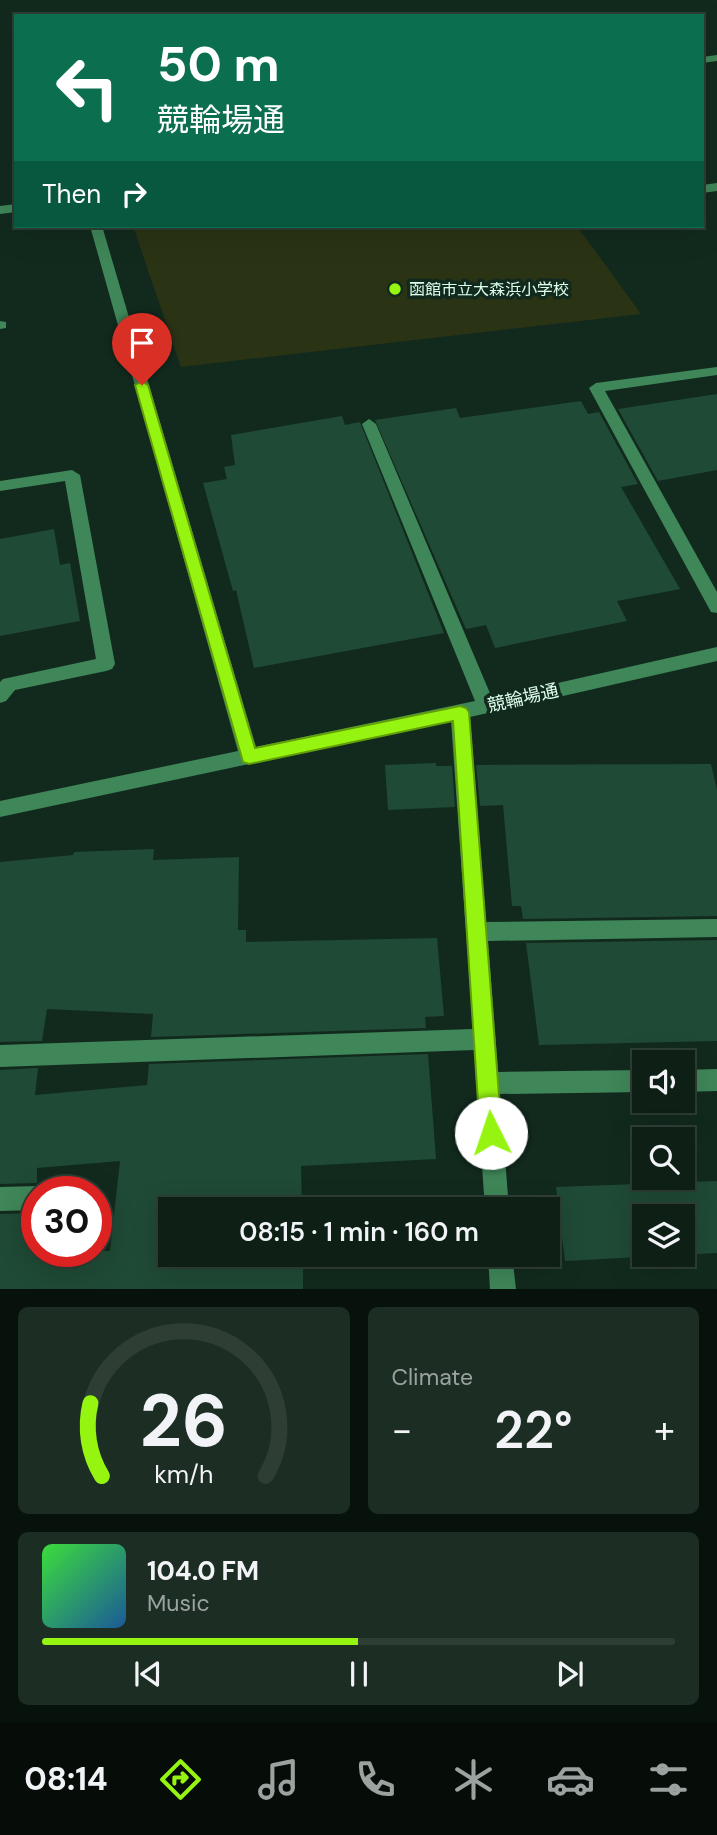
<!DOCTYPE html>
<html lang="en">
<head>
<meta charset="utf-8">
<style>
	:root { --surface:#0e2016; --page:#1c2d23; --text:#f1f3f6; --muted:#9ba3a1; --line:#2e3e35; --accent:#96f510 }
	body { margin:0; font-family:"DM Sans","Noto Sans JP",sans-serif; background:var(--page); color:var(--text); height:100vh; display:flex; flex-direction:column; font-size:26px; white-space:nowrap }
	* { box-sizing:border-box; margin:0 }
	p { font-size:23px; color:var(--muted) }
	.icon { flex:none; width:38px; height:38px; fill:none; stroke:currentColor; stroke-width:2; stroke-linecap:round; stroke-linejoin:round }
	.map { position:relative; height:1289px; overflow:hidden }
	.drawer { display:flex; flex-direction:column; gap:18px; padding:18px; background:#08120c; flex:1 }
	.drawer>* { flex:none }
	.top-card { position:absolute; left:14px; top:14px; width:690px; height:214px; border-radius:0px; box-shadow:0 7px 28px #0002,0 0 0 2px var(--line); background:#0b6e4f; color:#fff; overflow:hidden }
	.fabs { position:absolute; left:632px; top:1050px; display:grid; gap:14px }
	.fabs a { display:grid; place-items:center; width:63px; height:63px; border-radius:0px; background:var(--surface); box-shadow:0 7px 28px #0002,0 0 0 2px var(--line); font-size:35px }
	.speed { position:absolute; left:21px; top:1176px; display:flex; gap:14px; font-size:35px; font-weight:700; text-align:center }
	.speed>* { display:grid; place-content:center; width:91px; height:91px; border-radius:50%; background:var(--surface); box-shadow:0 7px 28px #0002,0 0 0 2px var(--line); line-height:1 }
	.speed .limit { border:10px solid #d22; background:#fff; color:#111 }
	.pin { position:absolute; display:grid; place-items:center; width:60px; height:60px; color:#fff; margin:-72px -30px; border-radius:50% 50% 50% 0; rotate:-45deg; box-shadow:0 0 7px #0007 }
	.pin .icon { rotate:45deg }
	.me { position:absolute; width:77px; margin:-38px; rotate:356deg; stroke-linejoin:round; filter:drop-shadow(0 0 5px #0008) }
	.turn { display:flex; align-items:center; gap:24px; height:147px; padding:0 28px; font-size:32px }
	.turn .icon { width:91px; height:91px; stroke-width:2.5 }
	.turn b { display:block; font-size:49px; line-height:60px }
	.then { display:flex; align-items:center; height:66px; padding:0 28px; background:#0003; gap:14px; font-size:26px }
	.big { font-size:52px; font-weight:600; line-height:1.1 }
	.drawer .widget { flex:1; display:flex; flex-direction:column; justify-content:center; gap:10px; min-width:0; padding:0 24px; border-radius:10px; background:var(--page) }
	.drawer .dial { align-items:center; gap:0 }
	.dial svg { height:182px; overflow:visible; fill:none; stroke:var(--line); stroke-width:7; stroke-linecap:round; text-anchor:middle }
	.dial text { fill:var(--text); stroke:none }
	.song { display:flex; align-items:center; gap:21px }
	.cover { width:84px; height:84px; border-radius:10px; background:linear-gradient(135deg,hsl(120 70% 55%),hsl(210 70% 35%)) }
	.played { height:7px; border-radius:4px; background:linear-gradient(90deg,var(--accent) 50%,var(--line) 50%) }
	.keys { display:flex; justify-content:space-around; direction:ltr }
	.heat { display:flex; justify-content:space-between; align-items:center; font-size:38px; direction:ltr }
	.drawer .tiles { flex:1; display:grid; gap:18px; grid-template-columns:1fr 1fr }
	.widget:last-child { grid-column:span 2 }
	.trip { position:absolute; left:158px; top:1197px; width:402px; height:70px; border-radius:0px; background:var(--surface); box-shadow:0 7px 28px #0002,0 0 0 2px var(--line); font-weight:600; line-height:70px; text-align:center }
	.tabs { display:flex; height:112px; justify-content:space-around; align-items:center; background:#060d09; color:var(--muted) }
	.tabs .icon { width:49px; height:49px }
	.tabs .selected { color:var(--accent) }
	.tabs b { font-size:32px; color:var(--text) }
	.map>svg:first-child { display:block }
	.green { fill:#2b3315 }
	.building { fill:#1f4a35; fill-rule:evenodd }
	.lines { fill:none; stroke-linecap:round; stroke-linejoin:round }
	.minor { fill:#3f8658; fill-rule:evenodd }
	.route { fill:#96f510; stroke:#629f0a; stroke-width:2 }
	.poi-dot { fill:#96f510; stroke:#122a1e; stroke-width:2.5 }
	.labels { text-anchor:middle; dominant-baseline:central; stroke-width:7; stroke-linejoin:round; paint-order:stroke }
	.far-poi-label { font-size:16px; fill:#dcfeea; stroke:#122a1e; text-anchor:start }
	.street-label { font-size:18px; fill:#dcfeea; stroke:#122a1e }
</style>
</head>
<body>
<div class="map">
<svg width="717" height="1289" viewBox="0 0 717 1289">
	<rect width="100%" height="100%" fill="#122a1e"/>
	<!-- green -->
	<polygon class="green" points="133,226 577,226 641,314 181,367"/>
	<!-- building -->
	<g class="building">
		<polygon points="717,394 717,470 658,481 618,409"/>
		<polygon points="581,401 588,414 599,412 638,484 621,487 680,589 617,601 627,621 495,648 486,625 466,629 375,420 456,408 460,418"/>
		<polygon points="342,416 345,425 360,422 444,633 254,668 236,590 233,591 203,483 227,479 224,467 235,465 231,435"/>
		<polygon points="54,529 60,565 70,563 80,621 0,636 0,539"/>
		<polygon points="436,763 436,766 452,766 455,807 388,810 385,765"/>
		<polygon points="711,764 717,790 717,916 523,919 521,906 512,906 503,805 480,806 476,765"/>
		<polygon points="154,849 153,860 239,857 238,930 246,930 246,942 437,938 444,1016 425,1017 426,1028 151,1037 153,1014 47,1009 42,1041 0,1042 0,862 73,855 74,852"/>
		<polygon points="717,940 717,1041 539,1045 526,943"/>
		<polygon points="428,1054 436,1159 301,1166 302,1209 170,1209 170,1255 303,1255 303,1289 0,1289 0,1214 37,1213 37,1251 110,1251 120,1161 37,1168 37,1183 0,1184 0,1070 38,1068 35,1095 147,1085 149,1064"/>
		<path d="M717,1181V1253L565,1261L556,1187ZM644,1216H682V1255H644Z"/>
	</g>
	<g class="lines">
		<!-- minor -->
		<g class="minor">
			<polygon points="717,55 717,61 702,63 702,57"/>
			<polygon points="717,183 717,191 702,193 702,185"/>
			<polygon points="16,204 16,212 0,214 0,206"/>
			<polygon points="90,226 102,226 256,747 475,701 362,424 369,419 376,424 492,698 717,647 717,661 470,717 486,922 717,919 717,937 488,941 498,1072 644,1070 644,1092 500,1094 509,1209 485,1209 474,1050 0,1067 0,1045 473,1029 451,721 0,817 0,801 238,751"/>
			<polygon points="0,321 6,322 6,328 0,329"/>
			<polygon points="717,367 717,375 605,391 717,592 717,613 711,612 589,388 596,383"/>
			<polygon points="72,470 80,475 115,664 112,669 106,671 15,690 6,701 0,703 0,682 3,679 96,659 65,481 0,491 0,481"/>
			<polygon points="717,1069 717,1091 682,1092 682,1070"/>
			<polygon points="37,1186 46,1192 37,1192 37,1210 0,1211 0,1187"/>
			<polygon points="488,1255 512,1255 516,1289 490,1289"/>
		</g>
	</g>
	<!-- route -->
	<polygon class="route" points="142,381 148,385 255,748 460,706 466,708 469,712 502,1133 499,1141 491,1144 484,1141 480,1133 453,721 249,764 243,762 135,385"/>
	<!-- markers -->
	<circle class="poi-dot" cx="395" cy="289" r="7"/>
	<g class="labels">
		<!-- far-poi labels -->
		<g class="far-poi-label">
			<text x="409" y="289">函館市立大森浜小学校</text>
		</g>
		<!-- street labels -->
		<g class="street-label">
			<text transform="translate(523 698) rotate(-13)">競輪場通</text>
		</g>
	</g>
</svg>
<div class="fabs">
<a><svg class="icon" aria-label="sound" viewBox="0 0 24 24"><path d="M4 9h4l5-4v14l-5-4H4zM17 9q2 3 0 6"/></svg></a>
<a><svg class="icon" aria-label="search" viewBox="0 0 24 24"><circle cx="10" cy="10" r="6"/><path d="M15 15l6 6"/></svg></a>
<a><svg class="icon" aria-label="layers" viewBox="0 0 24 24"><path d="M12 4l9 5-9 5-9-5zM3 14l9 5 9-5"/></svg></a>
</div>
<div class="speed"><div class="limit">30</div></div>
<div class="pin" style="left:142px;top:385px;background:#d93025"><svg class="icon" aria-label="arrive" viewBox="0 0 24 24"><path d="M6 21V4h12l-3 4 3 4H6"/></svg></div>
<svg class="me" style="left:491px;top:1133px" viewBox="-20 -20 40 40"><circle r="19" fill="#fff"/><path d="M0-13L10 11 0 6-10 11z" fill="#96f510"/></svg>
<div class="trip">08:15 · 1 min · 160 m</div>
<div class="top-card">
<div class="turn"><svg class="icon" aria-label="left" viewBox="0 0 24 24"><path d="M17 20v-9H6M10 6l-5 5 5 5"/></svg><div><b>50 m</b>競輪場通</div></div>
<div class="then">Then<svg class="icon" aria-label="right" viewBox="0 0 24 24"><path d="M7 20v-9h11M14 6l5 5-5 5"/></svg></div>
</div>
</div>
<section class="drawer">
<div class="tiles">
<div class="widget dial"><svg viewBox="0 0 100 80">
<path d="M14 69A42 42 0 1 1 86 69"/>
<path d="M14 69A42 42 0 0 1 9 37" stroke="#96f510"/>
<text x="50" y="56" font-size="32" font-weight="700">26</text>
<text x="50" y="72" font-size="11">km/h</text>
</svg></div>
<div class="widget"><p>Climate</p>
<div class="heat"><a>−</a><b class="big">22°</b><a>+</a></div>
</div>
<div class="widget">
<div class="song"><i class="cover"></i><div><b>104.0 FM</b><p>Music</p></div></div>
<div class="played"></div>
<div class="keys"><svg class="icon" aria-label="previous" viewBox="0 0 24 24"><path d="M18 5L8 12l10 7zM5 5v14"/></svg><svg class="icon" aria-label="pause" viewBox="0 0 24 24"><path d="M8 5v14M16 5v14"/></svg><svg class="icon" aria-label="next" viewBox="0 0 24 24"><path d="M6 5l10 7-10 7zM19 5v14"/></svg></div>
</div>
</div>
</section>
<nav class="tabs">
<b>08:14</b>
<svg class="icon selected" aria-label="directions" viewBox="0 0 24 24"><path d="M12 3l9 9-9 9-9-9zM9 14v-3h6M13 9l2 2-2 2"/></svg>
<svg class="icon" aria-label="music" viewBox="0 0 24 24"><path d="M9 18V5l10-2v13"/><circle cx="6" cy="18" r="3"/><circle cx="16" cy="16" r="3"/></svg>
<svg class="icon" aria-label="phone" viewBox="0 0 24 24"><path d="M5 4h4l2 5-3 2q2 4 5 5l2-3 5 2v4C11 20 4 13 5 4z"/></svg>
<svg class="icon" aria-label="climate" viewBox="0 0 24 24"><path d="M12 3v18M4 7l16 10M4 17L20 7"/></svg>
<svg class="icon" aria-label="car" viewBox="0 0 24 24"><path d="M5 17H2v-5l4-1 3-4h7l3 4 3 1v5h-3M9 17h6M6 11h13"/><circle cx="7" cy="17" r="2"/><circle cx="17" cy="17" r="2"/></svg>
<svg class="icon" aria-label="filters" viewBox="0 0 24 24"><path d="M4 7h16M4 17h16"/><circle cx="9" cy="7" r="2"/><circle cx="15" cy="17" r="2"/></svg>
</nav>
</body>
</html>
